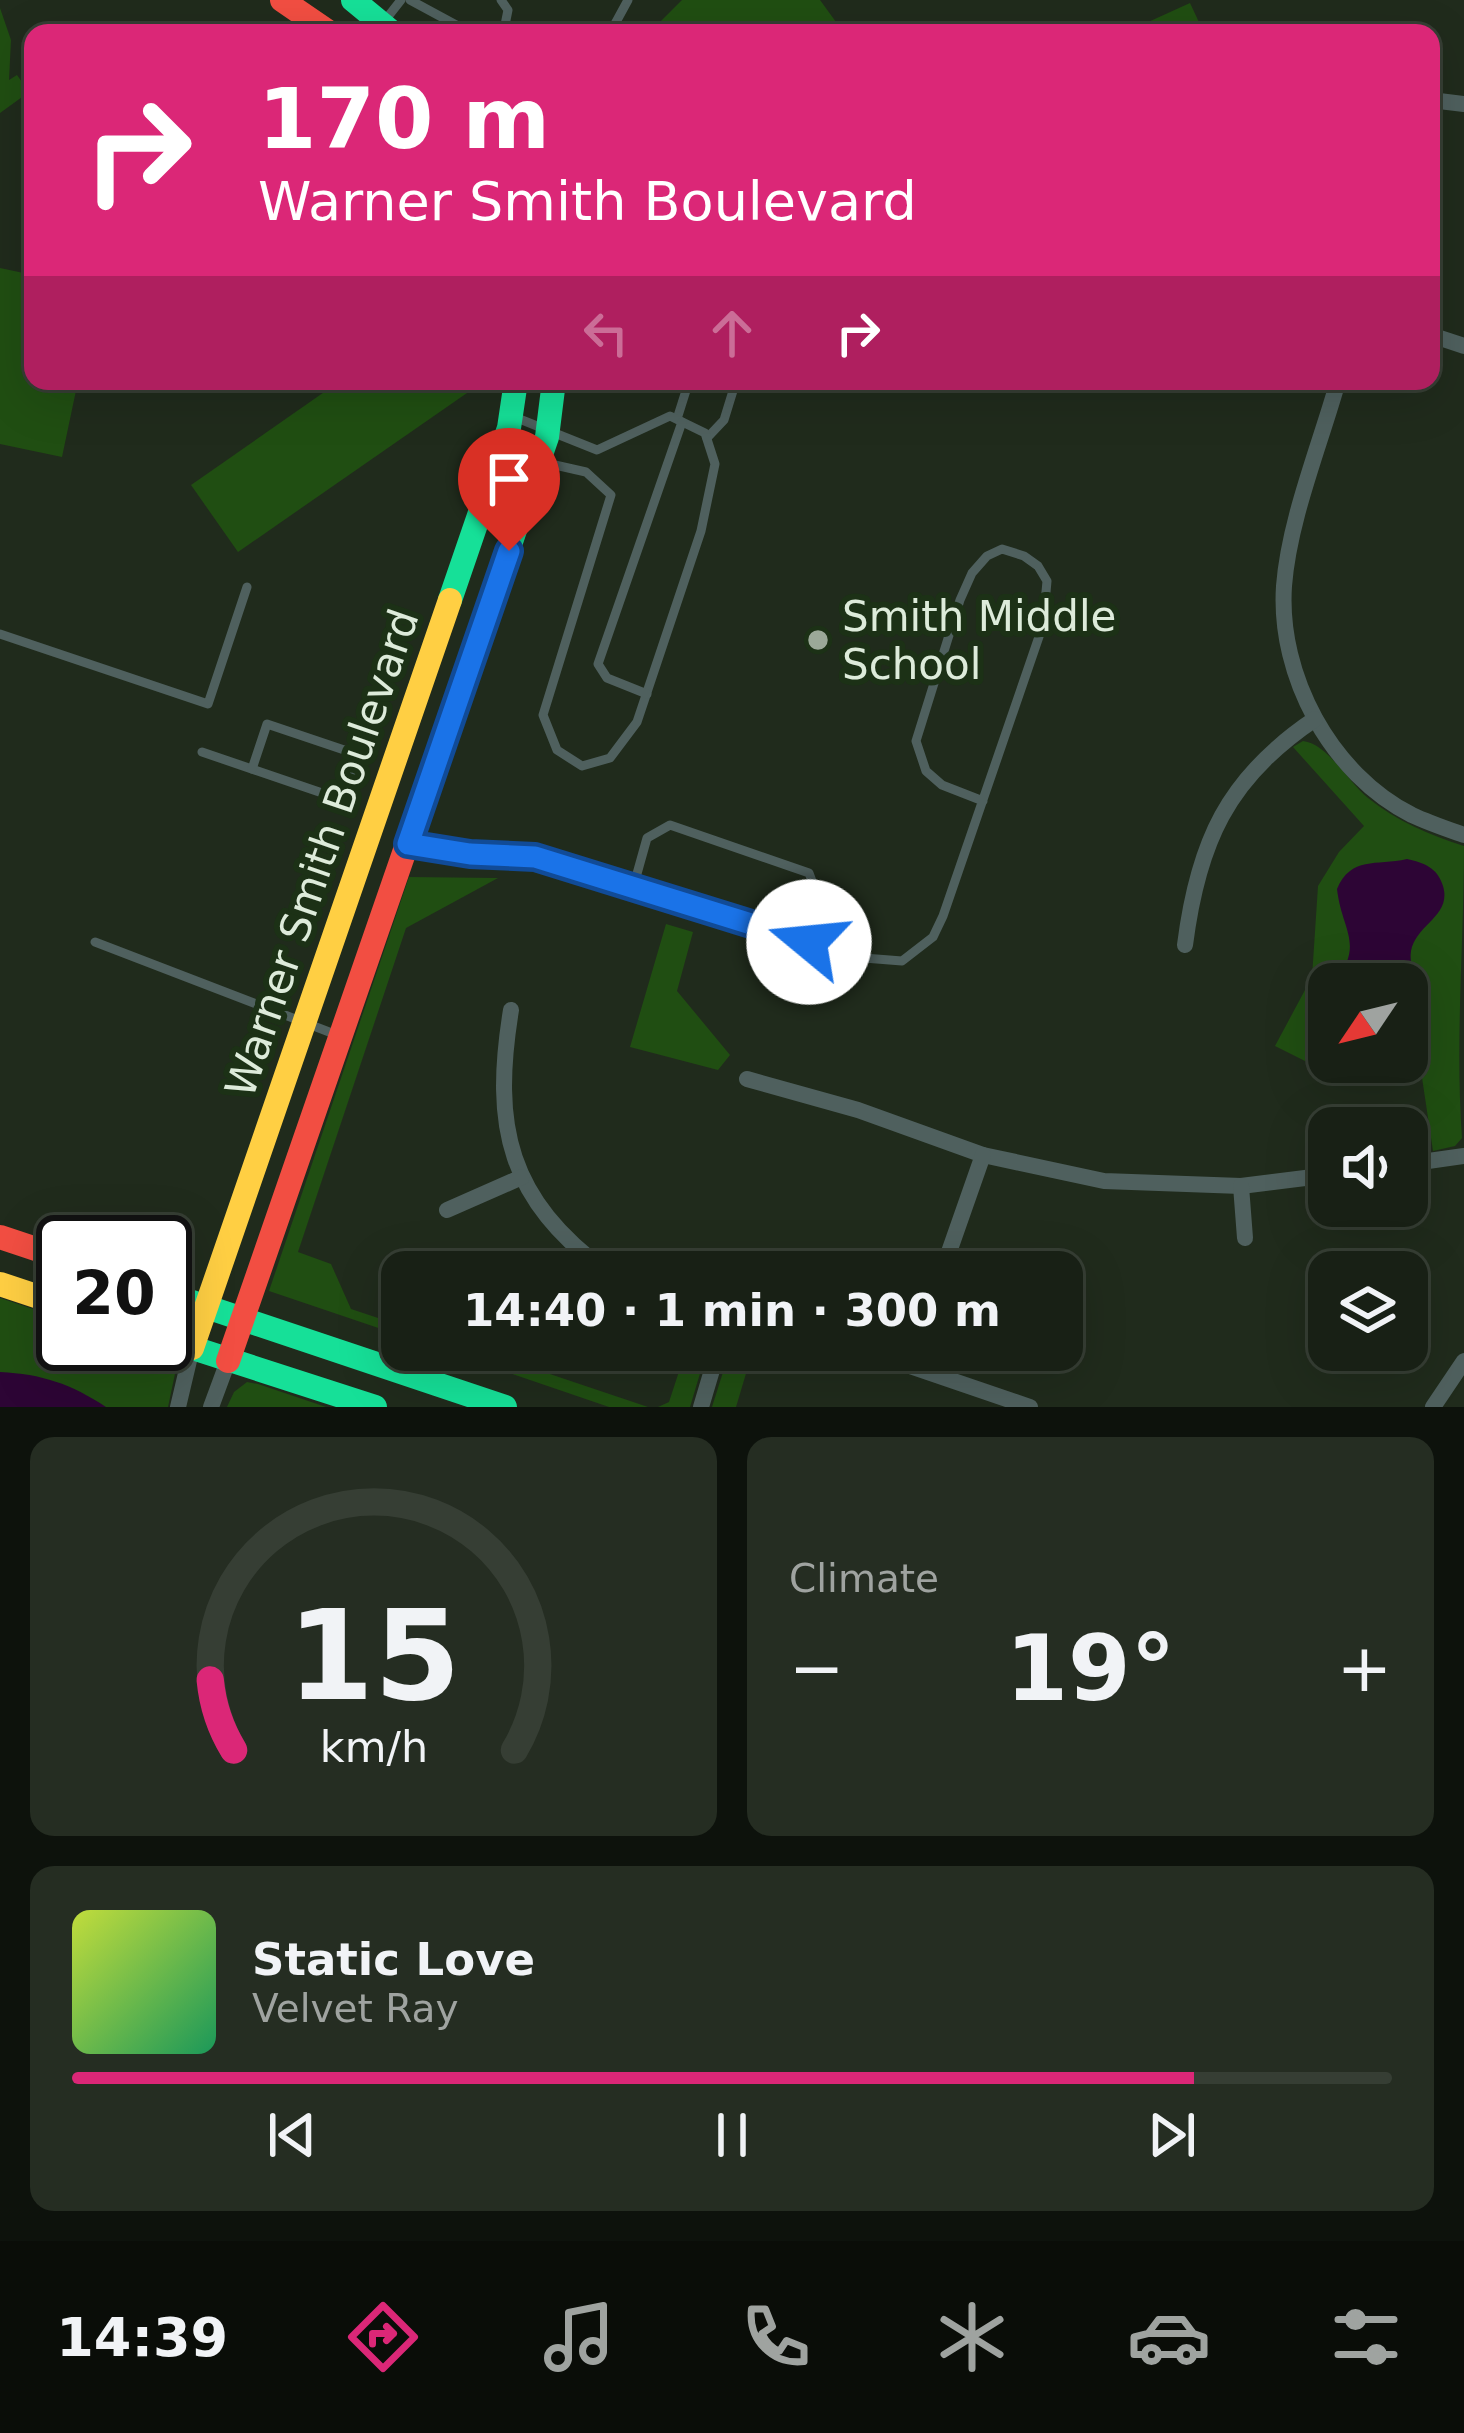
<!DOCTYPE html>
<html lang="en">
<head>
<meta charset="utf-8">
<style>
	:root { --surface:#182015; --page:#252d22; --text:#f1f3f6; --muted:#9fa3a0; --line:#363e34; --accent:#db2777 }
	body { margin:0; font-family:"DejaVu Sans",sans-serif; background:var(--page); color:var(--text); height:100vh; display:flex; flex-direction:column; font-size:45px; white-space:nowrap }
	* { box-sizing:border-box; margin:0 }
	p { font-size:39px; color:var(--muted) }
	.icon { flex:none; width:66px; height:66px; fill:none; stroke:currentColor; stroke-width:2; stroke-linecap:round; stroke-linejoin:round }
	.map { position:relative; height:1407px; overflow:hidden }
	.side { display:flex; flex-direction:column; gap:30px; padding:30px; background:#0d120c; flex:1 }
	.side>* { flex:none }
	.hud { position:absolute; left:24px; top:24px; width:1416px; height:366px; border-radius:24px; box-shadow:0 12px 48px #0002,0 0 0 3px var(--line); background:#db2777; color:#fff; overflow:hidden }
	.needle { width:78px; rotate:235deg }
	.buttons { position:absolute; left:1308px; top:963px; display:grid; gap:24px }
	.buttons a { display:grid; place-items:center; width:120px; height:120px; border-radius:24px; background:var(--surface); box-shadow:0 12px 48px #0002,0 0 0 3px var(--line); font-size:60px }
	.speed { position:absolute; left:36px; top:1215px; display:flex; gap:24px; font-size:60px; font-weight:700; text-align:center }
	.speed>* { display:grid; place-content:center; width:156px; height:156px; border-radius:50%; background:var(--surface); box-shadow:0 12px 48px #0002,0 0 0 3px var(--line); line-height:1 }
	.speed .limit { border:6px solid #111; border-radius:18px; background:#fff; color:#111 }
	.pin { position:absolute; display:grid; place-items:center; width:102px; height:102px; color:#fff; margin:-123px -51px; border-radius:50% 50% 50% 0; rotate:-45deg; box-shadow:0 0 12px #0007 }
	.pin .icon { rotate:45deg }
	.me { position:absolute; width:132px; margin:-66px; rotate:287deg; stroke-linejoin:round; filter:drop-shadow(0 0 9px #0008) }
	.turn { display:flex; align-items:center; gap:42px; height:252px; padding:0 36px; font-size:54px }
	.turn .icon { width:156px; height:156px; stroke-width:2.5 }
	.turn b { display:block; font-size:84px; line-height:102px }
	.lanes { display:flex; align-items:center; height:114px; padding:0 36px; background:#0003; justify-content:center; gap:60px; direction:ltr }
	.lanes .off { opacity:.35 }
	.big { font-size:90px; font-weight:700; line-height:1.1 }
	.side .widget { flex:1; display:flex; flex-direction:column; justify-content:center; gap:18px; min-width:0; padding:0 42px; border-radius:24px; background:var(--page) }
	.side .dial { align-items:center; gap:0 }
	.dial svg { height:312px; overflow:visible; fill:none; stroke:var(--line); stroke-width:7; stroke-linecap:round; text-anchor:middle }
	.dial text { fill:var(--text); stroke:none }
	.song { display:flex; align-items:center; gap:36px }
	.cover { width:144px; height:144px; border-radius:18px; background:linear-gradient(135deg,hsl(70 70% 55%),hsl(150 70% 35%)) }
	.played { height:12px; border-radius:6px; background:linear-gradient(90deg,var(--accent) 85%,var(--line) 85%) }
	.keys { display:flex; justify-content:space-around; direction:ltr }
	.heat { display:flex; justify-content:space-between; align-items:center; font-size:66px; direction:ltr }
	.side .tiles { flex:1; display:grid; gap:30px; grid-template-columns:1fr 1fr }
	.widget:last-child { grid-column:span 2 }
	.trip { position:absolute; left:381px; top:1251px; width:702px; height:120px; border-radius:24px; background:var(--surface); box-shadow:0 12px 48px #0002,0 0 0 3px var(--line); font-weight:700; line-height:120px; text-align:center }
	.menu { display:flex; height:192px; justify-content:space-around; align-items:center; background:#0a0d08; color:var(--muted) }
	.menu .icon { width:84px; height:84px }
	.menu .active { color:var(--accent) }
	.menu b { font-size:54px; color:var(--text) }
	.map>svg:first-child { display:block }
	.green { fill:#204e12 }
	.water { fill:#2d0535 }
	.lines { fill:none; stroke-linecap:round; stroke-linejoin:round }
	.lane { stroke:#4f605e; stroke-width:9 }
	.street { stroke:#4f605e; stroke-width:16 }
	.fast { stroke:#16e098; stroke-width:24 }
	.slow { stroke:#ffcf43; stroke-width:24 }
	.jam { stroke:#f24e42; stroke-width:24 }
	.route-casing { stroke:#114b97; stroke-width:30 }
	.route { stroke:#1a73e8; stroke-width:21 }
	.poi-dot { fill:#9ba898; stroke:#1c3116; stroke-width:4.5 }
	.labels { text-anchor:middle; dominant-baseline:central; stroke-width:12; stroke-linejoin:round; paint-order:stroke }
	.poi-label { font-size:42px; fill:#ddebda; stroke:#1c3116; text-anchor:start }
	.street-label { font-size:42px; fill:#ddebda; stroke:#1c3116 }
</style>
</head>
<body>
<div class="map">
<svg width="1464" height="1407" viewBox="0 0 1464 1407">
	<rect width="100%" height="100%" fill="#202b1c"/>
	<!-- green -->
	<g class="green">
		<polygon points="682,0 820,0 844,33 649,33"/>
		<polygon points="1190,3 1204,33 1124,33"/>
		<polygon points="0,8 11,40 9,80 17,75 29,92 0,113"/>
		<polygon points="0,268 33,275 33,381 78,381 62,457 0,444"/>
		<polygon points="340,381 480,384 238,552 191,485"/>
		<path d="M1303,741C1328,744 1348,782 1368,798C1397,821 1429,835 1464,846C1464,944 1455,1040 1462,1138L1455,1146L1433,1151L1418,1051L1407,1045V984H1329V1057L1305,1061L1275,1046L1312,977L1318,886L1339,852L1364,826L1293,747Z"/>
		<polygon points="409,877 498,878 406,928 298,1252 331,1264 351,1309 402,1326 402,1336 269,1291"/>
		<polygon points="666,924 693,932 677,991 730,1055 718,1070 630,1047"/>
		<path d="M0,1298L63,1319V1344C102,1344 157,1335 176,1369L168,1407H0Z"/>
		<polygon points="442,1350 517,1350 541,1371 648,1407 609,1407"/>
		<polygon points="686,1350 707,1350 690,1407 658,1407 669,1402"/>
		<polygon points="730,1350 753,1350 736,1407 712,1407"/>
		<polygon points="247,1382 258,1384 326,1407 227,1407 234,1392"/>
	</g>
	<!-- water -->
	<g class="water">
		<path d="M1407,859C1424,863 1437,867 1443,886C1452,916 1416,924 1411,951C1407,979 1434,998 1407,1022V984H1334C1365,943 1342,932 1337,889C1351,856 1376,866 1407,859Z"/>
		<path d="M1329,988V1038L1313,1026C1311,1009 1316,999 1329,988Z"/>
		<path d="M0,1372C42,1374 71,1384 106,1407H0Z"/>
	</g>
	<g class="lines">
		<!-- lane -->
		<g class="lane">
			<polyline points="410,0 471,33"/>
			<polyline points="383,23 401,0"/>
			<polyline points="497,33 505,25 508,10 501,0"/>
			<polyline points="610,33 628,0"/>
			<polyline points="677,419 689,381"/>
			<polyline points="707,438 724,420 736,381"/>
			<polyline points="506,454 586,472 611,495 543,715 557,750 582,766 610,758 637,722 701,531 715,464 705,433 670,416 597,450 512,416"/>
			<polyline points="0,634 208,704 247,587"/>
			<polyline points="647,694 607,678 598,664 682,422"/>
			<polyline points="202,752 331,796 347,792 398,639"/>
			<polyline points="252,769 267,724 359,755"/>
			<polyline points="408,844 470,854 534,857 864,958 902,961 933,937 943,916 1043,625 1047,581 1038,566 1024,556 1002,549 987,556 972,573 960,600 916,741 926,771 942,785 983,801"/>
			<polyline points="633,888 647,838 670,825 809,873 818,897 809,942"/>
			<polyline points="95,942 337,1035"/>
		</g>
		<!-- street -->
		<g class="street">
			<polyline points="1431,100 1464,104"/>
			<polyline points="1431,335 1464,346"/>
			<path d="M1338,381C1320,445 1289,520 1284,586C1278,676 1331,774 1412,815C1429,823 1447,829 1464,835"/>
			<path d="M1185,945C1198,843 1227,778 1315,719"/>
			<path d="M511,1010C492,1127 508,1199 607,1272"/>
			<polyline points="747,1079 858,1110 983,1155 1104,1181 1241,1186 1329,1175"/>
			<polyline points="1407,1164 1464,1156"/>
			<polyline points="1241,1186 1245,1238"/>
			<polyline points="447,1210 522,1177"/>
			<polyline points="942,1272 983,1155"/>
			<polyline points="863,1350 1030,1407"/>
			<polyline points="178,1407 192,1348"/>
			<polyline points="211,1407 228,1361"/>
			<polyline points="701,1407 718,1350"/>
			<polyline points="1433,1407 1464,1361"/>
		</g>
		<!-- fast -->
		<g class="fast">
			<polyline points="353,0 393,33"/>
			<polyline points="450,600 509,428 516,381"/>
			<polyline points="422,801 547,437 554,381"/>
			<polyline points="165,1293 505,1407"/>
			<polyline points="165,1339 375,1407"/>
		</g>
		<!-- slow -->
		<g class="slow">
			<polyline points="0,1284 63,1305"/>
			<polyline points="192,1348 450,600"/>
		</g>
		<!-- jam -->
		<g class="jam">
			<polyline points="282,0 330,33"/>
			<polyline points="0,1237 63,1258"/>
			<polyline points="228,1361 422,801"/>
		</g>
	</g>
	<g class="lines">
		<!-- route casing -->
		<g class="route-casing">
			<polyline id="route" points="509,551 408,844 470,854 535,857 809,942"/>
		</g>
		<!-- route -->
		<use href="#route" class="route"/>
	</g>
	<!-- markers -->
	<circle class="poi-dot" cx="818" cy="640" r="12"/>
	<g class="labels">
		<!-- poi labels -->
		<g class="poi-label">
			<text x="842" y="616">Smith Middle<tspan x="842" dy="48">School</tspan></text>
		</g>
		<!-- street labels -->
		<g class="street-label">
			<text transform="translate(322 853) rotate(-71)">Warner Smith Boulevard</text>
		</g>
	</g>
</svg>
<div class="buttons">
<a><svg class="needle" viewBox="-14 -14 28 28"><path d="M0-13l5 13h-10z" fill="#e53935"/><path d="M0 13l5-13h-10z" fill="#9fa3a0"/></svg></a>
<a><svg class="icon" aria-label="sound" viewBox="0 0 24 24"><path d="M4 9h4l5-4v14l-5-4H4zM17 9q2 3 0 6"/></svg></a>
<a><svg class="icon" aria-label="layers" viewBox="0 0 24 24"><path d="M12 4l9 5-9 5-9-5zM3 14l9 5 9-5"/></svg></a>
</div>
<div class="speed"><div class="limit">20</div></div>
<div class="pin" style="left:509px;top:551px;background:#d93025"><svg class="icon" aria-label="arrive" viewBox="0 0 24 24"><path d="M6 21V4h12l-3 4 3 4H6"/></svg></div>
<svg class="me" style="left:809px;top:942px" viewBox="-20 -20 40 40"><circle r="19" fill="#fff"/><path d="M0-13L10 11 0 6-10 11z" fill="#1a73e8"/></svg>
<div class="trip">14:40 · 1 min · 300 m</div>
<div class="hud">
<div class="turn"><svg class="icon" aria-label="right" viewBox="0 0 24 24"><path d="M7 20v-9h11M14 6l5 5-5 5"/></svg><div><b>170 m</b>Warner Smith Boulevard</div></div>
<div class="lanes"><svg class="icon off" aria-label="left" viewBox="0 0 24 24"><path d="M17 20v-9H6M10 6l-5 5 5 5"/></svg><svg class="icon off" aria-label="ahead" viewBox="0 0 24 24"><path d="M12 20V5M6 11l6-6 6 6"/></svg><svg class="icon" aria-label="right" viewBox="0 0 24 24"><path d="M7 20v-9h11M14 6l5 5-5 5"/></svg></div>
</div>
</div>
<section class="side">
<div class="tiles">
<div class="widget dial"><svg viewBox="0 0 100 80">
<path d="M14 69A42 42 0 1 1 86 69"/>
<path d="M14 69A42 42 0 0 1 8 51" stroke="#db2777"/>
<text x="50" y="56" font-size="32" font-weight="700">15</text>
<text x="50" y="72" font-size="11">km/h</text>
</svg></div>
<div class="widget"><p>Climate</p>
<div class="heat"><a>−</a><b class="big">19°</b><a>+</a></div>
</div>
<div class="widget">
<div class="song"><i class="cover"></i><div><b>Static Love</b><p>Velvet Ray</p></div></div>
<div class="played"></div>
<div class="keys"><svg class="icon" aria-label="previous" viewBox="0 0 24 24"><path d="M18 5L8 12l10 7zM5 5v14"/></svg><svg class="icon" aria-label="pause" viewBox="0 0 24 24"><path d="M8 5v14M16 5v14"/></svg><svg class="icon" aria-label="next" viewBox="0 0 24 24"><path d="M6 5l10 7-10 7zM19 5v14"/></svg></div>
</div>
</div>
</section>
<nav class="menu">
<b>14:39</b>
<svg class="icon active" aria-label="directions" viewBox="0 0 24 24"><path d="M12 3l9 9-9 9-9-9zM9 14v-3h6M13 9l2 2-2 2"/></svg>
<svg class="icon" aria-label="music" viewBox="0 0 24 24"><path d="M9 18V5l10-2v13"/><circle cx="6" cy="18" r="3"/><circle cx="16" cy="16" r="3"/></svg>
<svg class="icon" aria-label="phone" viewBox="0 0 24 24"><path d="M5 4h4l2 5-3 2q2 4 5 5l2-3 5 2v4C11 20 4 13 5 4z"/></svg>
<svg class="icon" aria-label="climate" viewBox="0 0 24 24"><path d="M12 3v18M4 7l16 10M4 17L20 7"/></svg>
<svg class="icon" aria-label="car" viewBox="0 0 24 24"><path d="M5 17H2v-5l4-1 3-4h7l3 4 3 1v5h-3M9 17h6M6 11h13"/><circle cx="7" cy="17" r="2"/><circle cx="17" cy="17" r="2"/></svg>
<svg class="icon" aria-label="filters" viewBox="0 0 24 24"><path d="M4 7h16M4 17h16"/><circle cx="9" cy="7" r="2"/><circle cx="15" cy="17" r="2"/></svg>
</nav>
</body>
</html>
